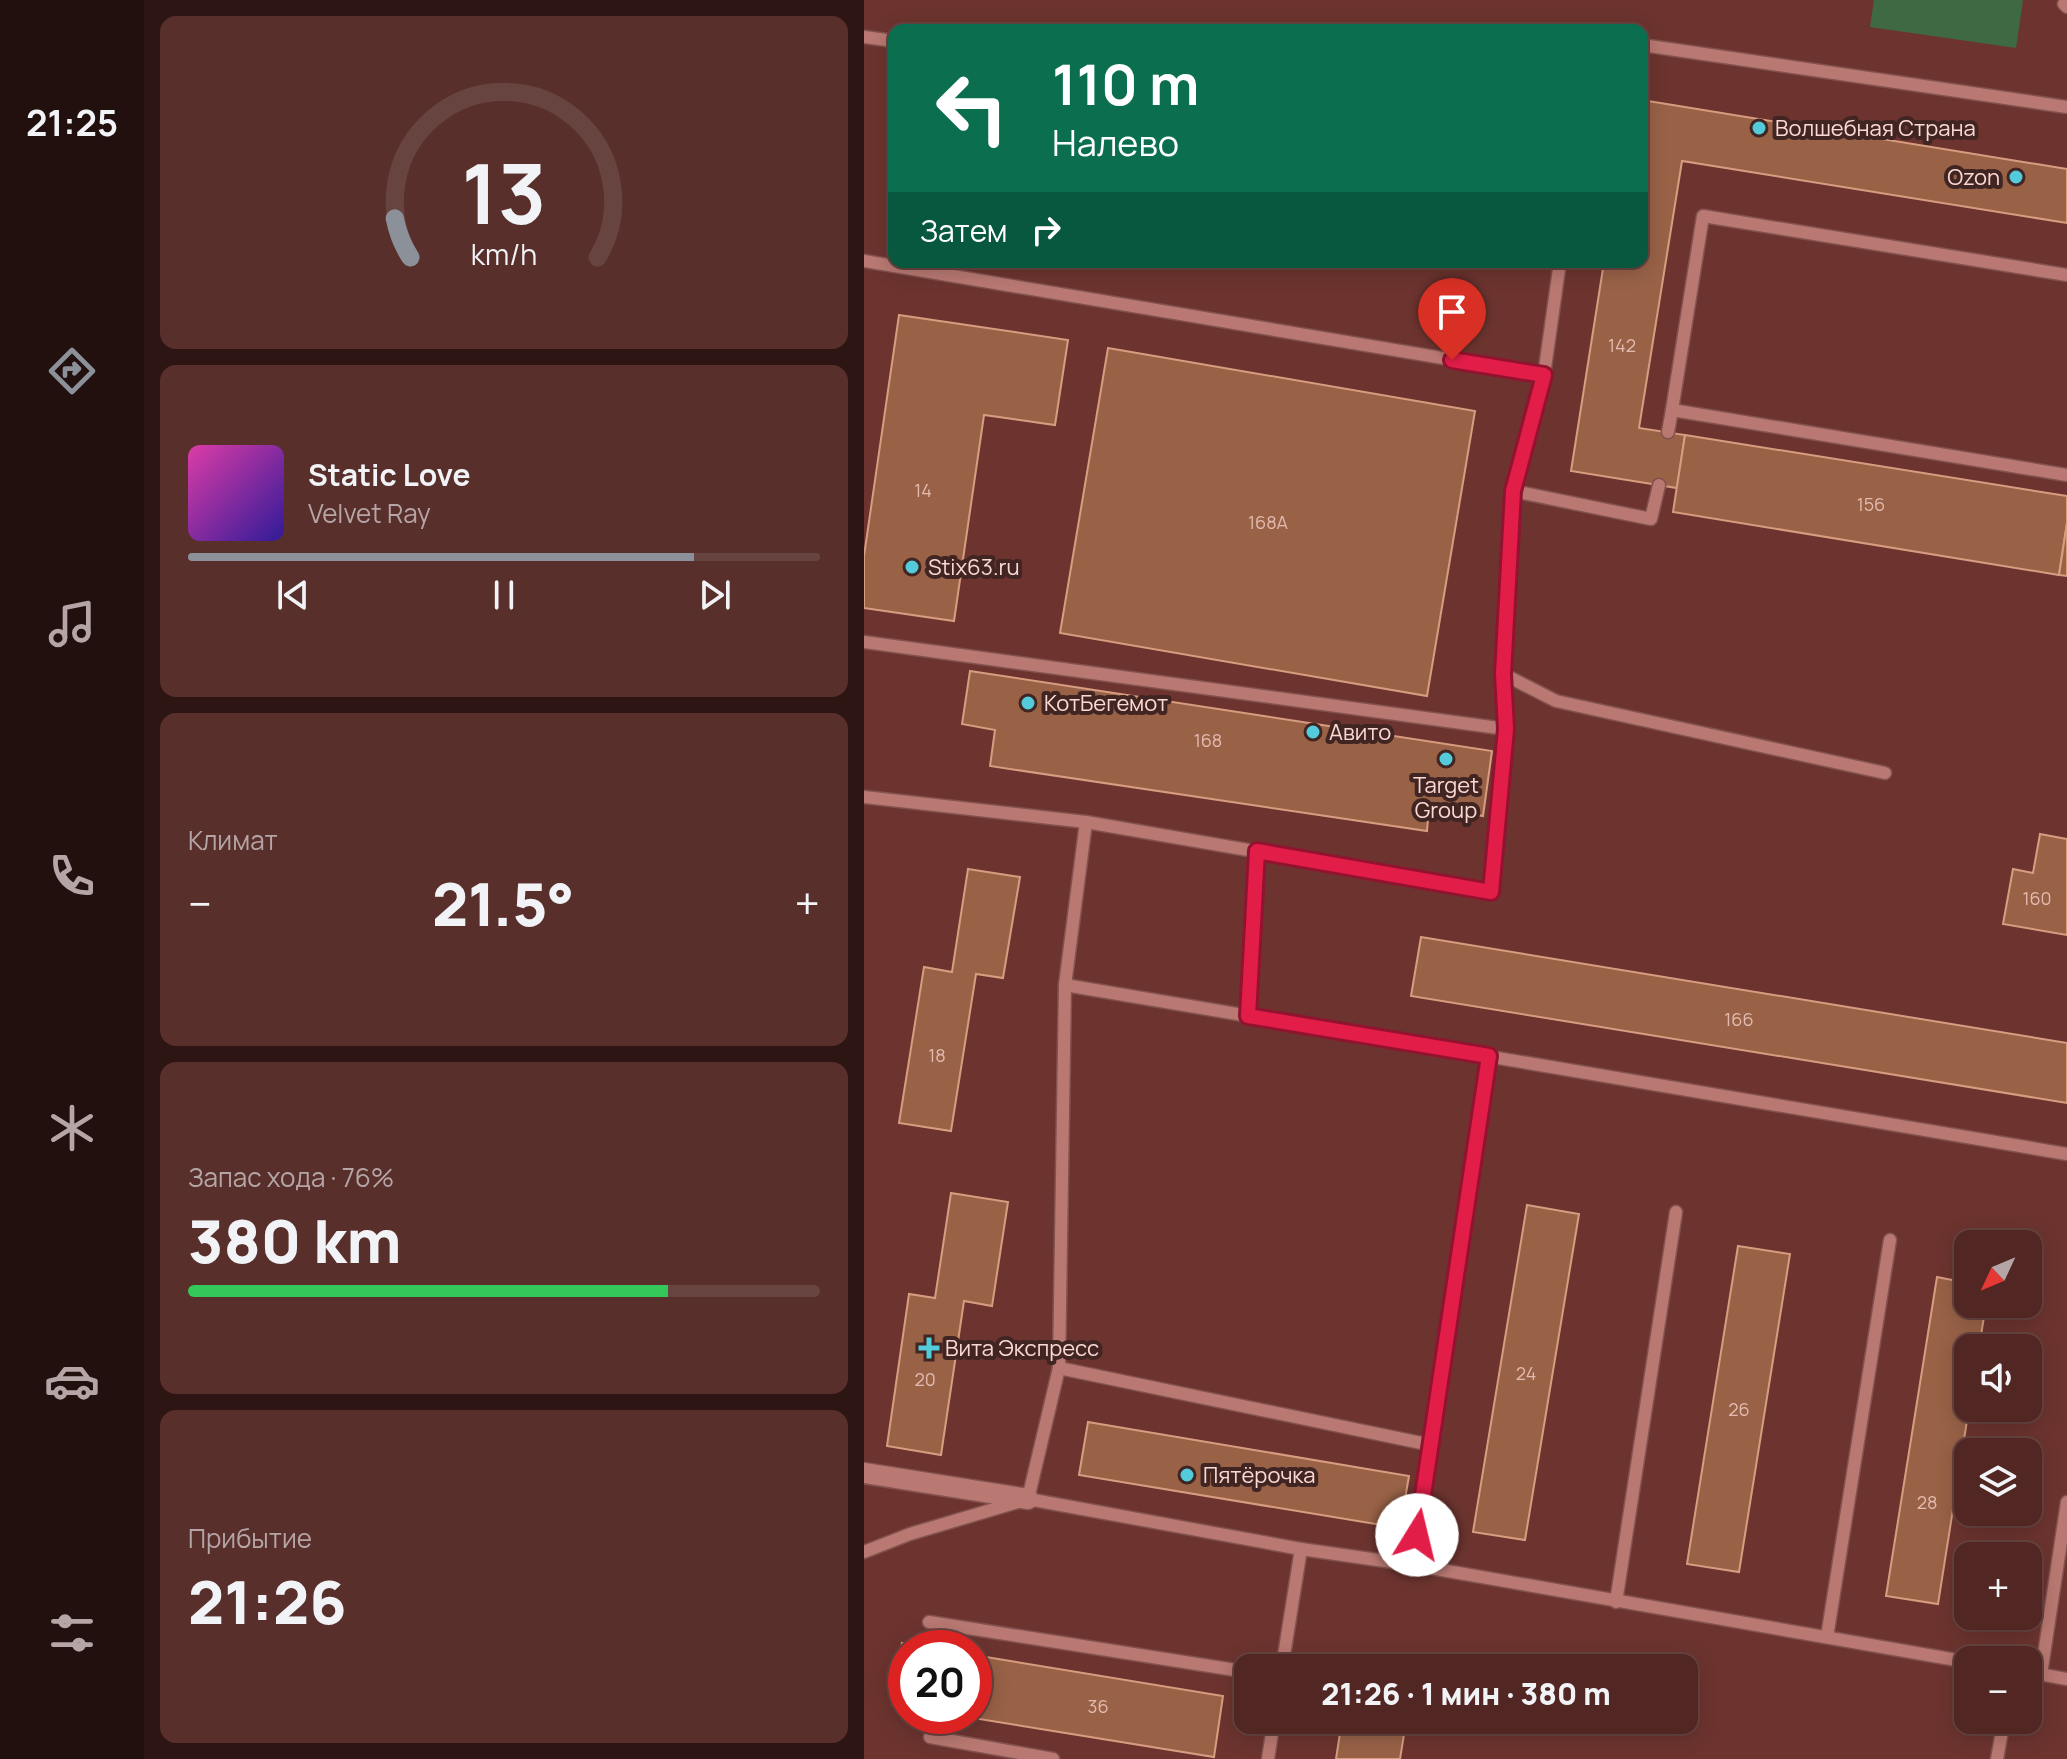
<!DOCTYPE html>
<html lang="ru">
<head>
<meta charset="utf-8">
<style>
	:root { --surface:#522723; --page:#582f2b; --text:#f1f3f6; --muted:#b5a5a6; --line:#684441; --accent:#8c9099 }
	body { margin:0; font-family:Manrope,sans-serif; background:var(--page); color:var(--text); height:100vh; display:flex; flex-direction:column; font-size:30px; white-space:nowrap }
	* { box-sizing:border-box; margin:0 }
	p { font-size:26px; color:var(--muted) }
	.icon { flex:none; width:44px; height:44px; fill:none; stroke:currentColor; stroke-width:2; stroke-linecap:round; stroke-linejoin:round }
	.map { position:relative; flex:1; overflow:hidden }
	.details { display:flex; flex-direction:column; gap:16px; padding:16px; background:#2d1513; width:720px }
	.details>* { flex:none }
	.top-card { position:absolute; left:24px; top:24px; width:760px; height:244px; border-radius:16px; box-shadow:0 4px 20px #0003,0 0 0 2px var(--line); background:#0b6e4f; color:#fff; overflow:hidden }
	.needle { width:52px; rotate:226deg }
	.fabs { position:absolute; left:1090px; top:1230px; display:grid; gap:16px }
	.fabs a { display:grid; place-items:center; width:88px; height:88px; border-radius:16px; background:var(--surface); box-shadow:0 4px 20px #0003,0 0 0 2px var(--line); font-size:40px }
	.speed { position:absolute; left:24px; top:1630px; display:flex; gap:16px; font-size:40px; font-weight:700; text-align:center }
	.speed>* { display:grid; place-content:center; width:104px; height:104px; border-radius:50%; background:var(--surface); box-shadow:0 4px 20px #0003,0 0 0 2px var(--line); line-height:1 }
	.speed .limit { border:12px solid #d22; background:#fff; color:#111 }
	.pin { position:absolute; display:grid; place-items:center; width:68px; height:68px; color:#fff; margin:-82px -34px; border-radius:50% 50% 50% 0; rotate:-45deg; box-shadow:0 0 8px #0007 }
	.pin .icon { rotate:45deg }
	.me { position:absolute; width:88px; margin:-44px; rotate:9deg; stroke-linejoin:round; filter:drop-shadow(0 0 6px #0008) }
	.turn { display:flex; align-items:center; gap:28px; height:168px; padding:0 32px; font-size:36px }
	.turn .icon { width:104px; height:104px; stroke-width:2.5 }
	.turn b { display:block; font-size:56px; line-height:68px }
	.then { display:flex; align-items:center; height:76px; padding:0 32px; background:#0003; gap:16px; font-size:30px }
	.big { font-size:60px; font-weight:800; line-height:1.1 }
	.details .widget { flex:1; display:flex; flex-direction:column; justify-content:center; gap:12px; min-width:0; padding:0 28px; border-radius:16px; background:var(--page) }
	.details .dial { align-items:center; gap:0 }
	.dial svg { height:208px; overflow:visible; fill:none; stroke:var(--line); stroke-width:7; stroke-linecap:round; text-anchor:middle }
	.dial text { fill:var(--text); stroke:none }
	.song { display:flex; align-items:center; gap:24px }
	.cover { width:96px; height:96px; border-radius:12px; background:linear-gradient(135deg,hsl(320 70% 55%),hsl(250 70% 35%)) }
	.played { height:8px; border-radius:4px; background:linear-gradient(90deg,var(--accent) 80%,var(--line) 80%) }
	.keys { display:flex; justify-content:space-around; direction:ltr }
	.heat { display:flex; justify-content:space-between; align-items:center; font-size:44px; direction:ltr }
	.charge { height:12px; border-radius:6px; background:linear-gradient(90deg,#34c759 76%,var(--line) 0) }
	.trip { position:absolute; left:370px; top:1654px; width:464px; height:80px; border-radius:16px; background:var(--surface); box-shadow:0 4px 20px #0003,0 0 0 2px var(--line); font-weight:800; line-height:80px; text-align:center }
	main { display:flex; flex:1; min-height:0 }
	.menu { display:flex; flex-direction:column; width:144px; justify-content:space-around; align-items:center; background:#21100e; color:var(--muted) }
	.menu .icon { width:56px; height:56px }
	.menu .current { color:var(--accent) }
	.menu b { font-size:36px; color:var(--text) }
	.map>svg:first-child { display:block }
	.green { fill:#3f6943 }
	.building { fill:#996247; stroke:#d89d80; stroke-width:2 }
	.lines { fill:none; stroke-linecap:round; stroke-linejoin:round }
	.service-casing { stroke:#83524f; stroke-width:15 }
	.pedestrian-casing { stroke:#83524f; stroke-width:23 }
	.service { stroke:#b97972; stroke-width:12 }
	.pedestrian { stroke:#b97972; stroke-width:20 }
	.route-casing { stroke:#92132f; stroke-width:20 }
	.route { stroke:#e11d48; stroke-width:14 }
	.poi-dot { fill:#53cbda; stroke:#402523; stroke-width:3 }
	.labels { text-anchor:middle; dominant-baseline:central; stroke-width:8; stroke-linejoin:round; paint-order:stroke }
	.number-label { font-size:18px; fill:#e3bab0 }
	.poi-label { font-size:22px; fill:#fcd8d3; stroke:#402523; text-anchor:start }
</style>
</head>
<body>
<main>
<nav class="menu">
<b>21:25</b>
<svg class="icon current" aria-label="directions" viewBox="0 0 24 24"><path d="M12 3l9 9-9 9-9-9zM9 14v-3h6M13 9l2 2-2 2"/></svg>
<svg class="icon" aria-label="music" viewBox="0 0 24 24"><path d="M9 18V5l10-2v13"/><circle cx="6" cy="18" r="3"/><circle cx="16" cy="16" r="3"/></svg>
<svg class="icon" aria-label="phone" viewBox="0 0 24 24"><path d="M5 4h4l2 5-3 2q2 4 5 5l2-3 5 2v4C11 20 4 13 5 4z"/></svg>
<svg class="icon" aria-label="climate" viewBox="0 0 24 24"><path d="M12 3v18M4 7l16 10M4 17L20 7"/></svg>
<svg class="icon" aria-label="car" viewBox="0 0 24 24"><path d="M5 17H2v-5l4-1 3-4h7l3 4 3 1v5h-3M9 17h6M6 11h13"/><circle cx="7" cy="17" r="2"/><circle cx="17" cy="17" r="2"/></svg>
<svg class="icon" aria-label="filters" viewBox="0 0 24 24"><path d="M4 7h16M4 17h16"/><circle cx="9" cy="7" r="2"/><circle cx="15" cy="17" r="2"/></svg>
</nav>
<section class="details">
<div class="widget dial"><svg viewBox="0 0 100 80">
<path d="M14 69A42 42 0 1 1 86 69"/>
<path d="M14 69A42 42 0 0 1 8 54" stroke="#8c9099"/>
<text x="50" y="56" font-size="32" font-weight="700">13</text>
<text x="50" y="72" font-size="11">km/h</text>
</svg></div>
<div class="widget">
<div class="song"><i class="cover"></i><div><b>Static Love</b><p>Velvet Ray</p></div></div>
<div class="played"></div>
<div class="keys"><svg class="icon" aria-label="previous" viewBox="0 0 24 24"><path d="M18 5L8 12l10 7zM5 5v14"/></svg><svg class="icon" aria-label="pause" viewBox="0 0 24 24"><path d="M8 5v14M16 5v14"/></svg><svg class="icon" aria-label="next" viewBox="0 0 24 24"><path d="M6 5l10 7-10 7zM19 5v14"/></svg></div>
</div>
<div class="widget"><p>Климат</p>
<div class="heat"><a>−</a><b class="big">21.5°</b><a>+</a></div>
</div>
<div class="widget"><p>Запас хода · 76%</p><b class="big">380 km</b><div class="charge"></div></div>
<div class="widget"><p>Прибытие</p><b class="big">21:26</b></div>
</section>
<div class="map">
<svg width="1203" height="1759" viewBox="0 0 1203 1759">
	<rect width="100%" height="100%" fill="#6d342f"/>
	<!-- green -->
	<polygon class="green" points="1010,0 1159,0 1152,48 1006,27"/>
	<!-- building -->
	<g class="building">
		<polygon points="778,100 1203,169 1203,223 818,161 775,428 821,435 813,488 707,471 740,262 778,262"/>
		<polygon points="35,315 204,340 191,425 120,415 90,621 0,608 0,556"/>
		<polygon points="244,348 611,411 563,696 196,633"/>
		<polygon points="821,435 1203,496 1203,523 1195,575 809,512"/>
		<polygon points="1203,523 1203,576 1195,575"/>
		<polygon points="106,671 628,751 619,816 565,807 563,831 126,766 131,730 98,724"/>
		<polygon points="1176,834 1203,839 1203,935 1139,924 1149,869 1169,873"/>
		<polygon points="104,869 156,877 139,978 112,974 87,1131 35,1123 60,967 88,972"/>
		<polygon points="557,937 1203,1043 1203,1103 547,996"/>
		<polygon points="87,1193 144,1202 128,1306 100,1301 77,1455 23,1446 45,1294 71,1298"/>
		<polygon points="663,1205 715,1214 661,1540 609,1532"/>
		<polygon points="874,1246 926,1254 875,1572 823,1564"/>
		<polygon points="1073,1277 1104,1283 1104,1304 1122,1304 1115,1348 1104,1348 1105,1408 1074,1604 1022,1596"/>
		<polygon points="224,1422 545,1476 536,1528 215,1475"/>
		<polygon points="38,1643 67,1648 42,1648 42,1707 28,1705"/>
		<polygon points="110,1655 359,1696 350,1757 97,1716 110,1716"/>
		<polygon points="478,1720 542,1722 536,1759 472,1759"/>
	</g>
	<g class="lines">
		<!-- service casing -->
		<g class="service-casing">
			<g id="service">
				<polyline points="1202,0 1200,4 1203,7"/>
				<polyline points="0,37 30,41"/>
				<polyline points="778,45 1203,107"/>
				<polyline points="0,261 680,375"/>
				<polyline points="1203,275 839,216 808,410 1203,475"/>
				<polyline points="804,432 808,410"/>
				<polyline points="649,491 787,519 795,485"/>
				<polyline points="0,642 642,729"/>
				<polyline points="639,674 692,701 1021,773"/>
				<polyline points="0,797 222,822 627,892 642,729 639,674 649,491 680,375 696,262"/>
				<polyline points="201,985 1203,1154"/>
				<polyline points="384,1016 393,851"/>
				<polyline points="195,1368 567,1445"/>
				<polyline points="164,1499 195,1368 201,985 222,822"/>
				<polyline points="0,1552 46,1534 164,1499 437,1549 549,1565 1104,1662"/>
				<polyline points="549,1565 625,1056"/>
				<polyline points="752,1602 812,1212"/>
				<polyline points="65,1622 384,1672"/>
				<polyline points="963,1637 1026,1240"/>
				<polyline points="418,1668 437,1549"/>
				<polyline points="1164,1672 1203,1679"/>
				<polyline points="1177,1674 1203,1502"/>
				<polyline points="66,1737 189,1759"/>
				<polyline points="404,1759 410,1720"/>
				<polyline points="1133,1759 1140,1720"/>
			</g>
		</g>
		<!-- pedestrian casing -->
		<g class="pedestrian-casing">
			<polyline id="pedestrian" points="0,1473 164,1499"/>
		</g>
		<!-- service -->
		<use href="#service" class="service"/>
		<!-- pedestrian -->
		<use href="#pedestrian" class="pedestrian"/>
	</g>
	<g class="lines">
		<!-- route casing -->
		<g class="route-casing">
			<polyline id="route" points="553,1535 625,1056 384,1016 393,851 627,892 642,729 639,674 649,491 680,375 588,360"/>
		</g>
		<!-- route -->
		<use href="#route" class="route"/>
	</g>
	<!-- markers -->
	<g class="poi-dot">
		<circle cx="895" cy="128" r="8"/>
		<circle cx="1152" cy="177" r="8"/>
		<circle cx="48" cy="567" r="8"/>
		<circle cx="164" cy="703" r="8"/>
		<circle cx="449" cy="732" r="8"/>
		<circle cx="582" cy="759" r="8"/>
		<path d="M61 1336h8v8h8v8h-8v8h-8v-8h-8v-8h8z"/>
		<circle cx="323" cy="1475" r="8"/>
	</g>
	<g class="labels">
		<!-- number labels -->
		<g class="number-label">
			<text x="758" y="345">142</text>
			<text x="59" y="490">14</text>
			<text x="1007" y="504">156</text>
			<text x="404" y="522">168А</text>
			<text x="344" y="740">168</text>
			<text x="1173" y="898">160</text>
			<text x="875" y="1019">166</text>
			<text x="73" y="1055">18</text>
			<text x="662" y="1373">24</text>
			<text x="61" y="1379">20</text>
			<text x="875" y="1409">26</text>
			<text x="1063" y="1502">28</text>
			<text x="234" y="1706">36</text>
		</g>
		<!-- poi labels -->
		<g class="poi-label">
			<text x="911" y="128">Волшебная Страна</text>
			<text x="1136" y="177" text-anchor="end">Ozon</text>
			<text x="64" y="567">Stix63.ru</text>
			<text x="180" y="703">КотБегемот</text>
			<text x="465" y="732">Авито</text>
			<text x="582" y="785" text-anchor="middle">Target<tspan x="582" dy="25">Group</tspan></text>
			<text x="81" y="1348">Вита Экспресс</text>
			<text x="339" y="1475">Пятёрочка</text>
		</g>
	</g>
</svg>
<div class="fabs">
<a><svg class="needle" viewBox="-14 -14 28 28"><path d="M0-13l5 13h-10z" fill="#e53935"/><path d="M0 13l5-13h-10z" fill="#b5a5a6"/></svg></a>
<a><svg class="icon" aria-label="sound" viewBox="0 0 24 24"><path d="M4 9h4l5-4v14l-5-4H4zM17 9q2 3 0 6"/></svg></a>
<a><svg class="icon" aria-label="layers" viewBox="0 0 24 24"><path d="M12 4l9 5-9 5-9-5zM3 14l9 5 9-5"/></svg></a>
<a>+</a>
<a>−</a>
</div>
<div class="speed"><div class="limit">20</div></div>
<div class="pin" style="left:588px;top:360px;background:#d93025"><svg class="icon" aria-label="arrive" viewBox="0 0 24 24"><path d="M6 21V4h12l-3 4 3 4H6"/></svg></div>
<svg class="me" style="left:553px;top:1535px" viewBox="-20 -20 40 40"><circle r="19" fill="#fff"/><path d="M0-13L10 11 0 6-10 11z" fill="#e11d48"/></svg>
<div class="trip">21:26 · 1 мин · 380 m</div>
<div class="top-card">
<div class="turn"><svg class="icon" aria-label="left" viewBox="0 0 24 24"><path d="M17 20v-9H6M10 6l-5 5 5 5"/></svg><div><b>110 m</b>Налево</div></div>
<div class="then">Затем<svg class="icon" aria-label="right" viewBox="0 0 24 24"><path d="M7 20v-9h11M14 6l5 5-5 5"/></svg></div>
</div>
</div>
</main>
</body>
</html>
